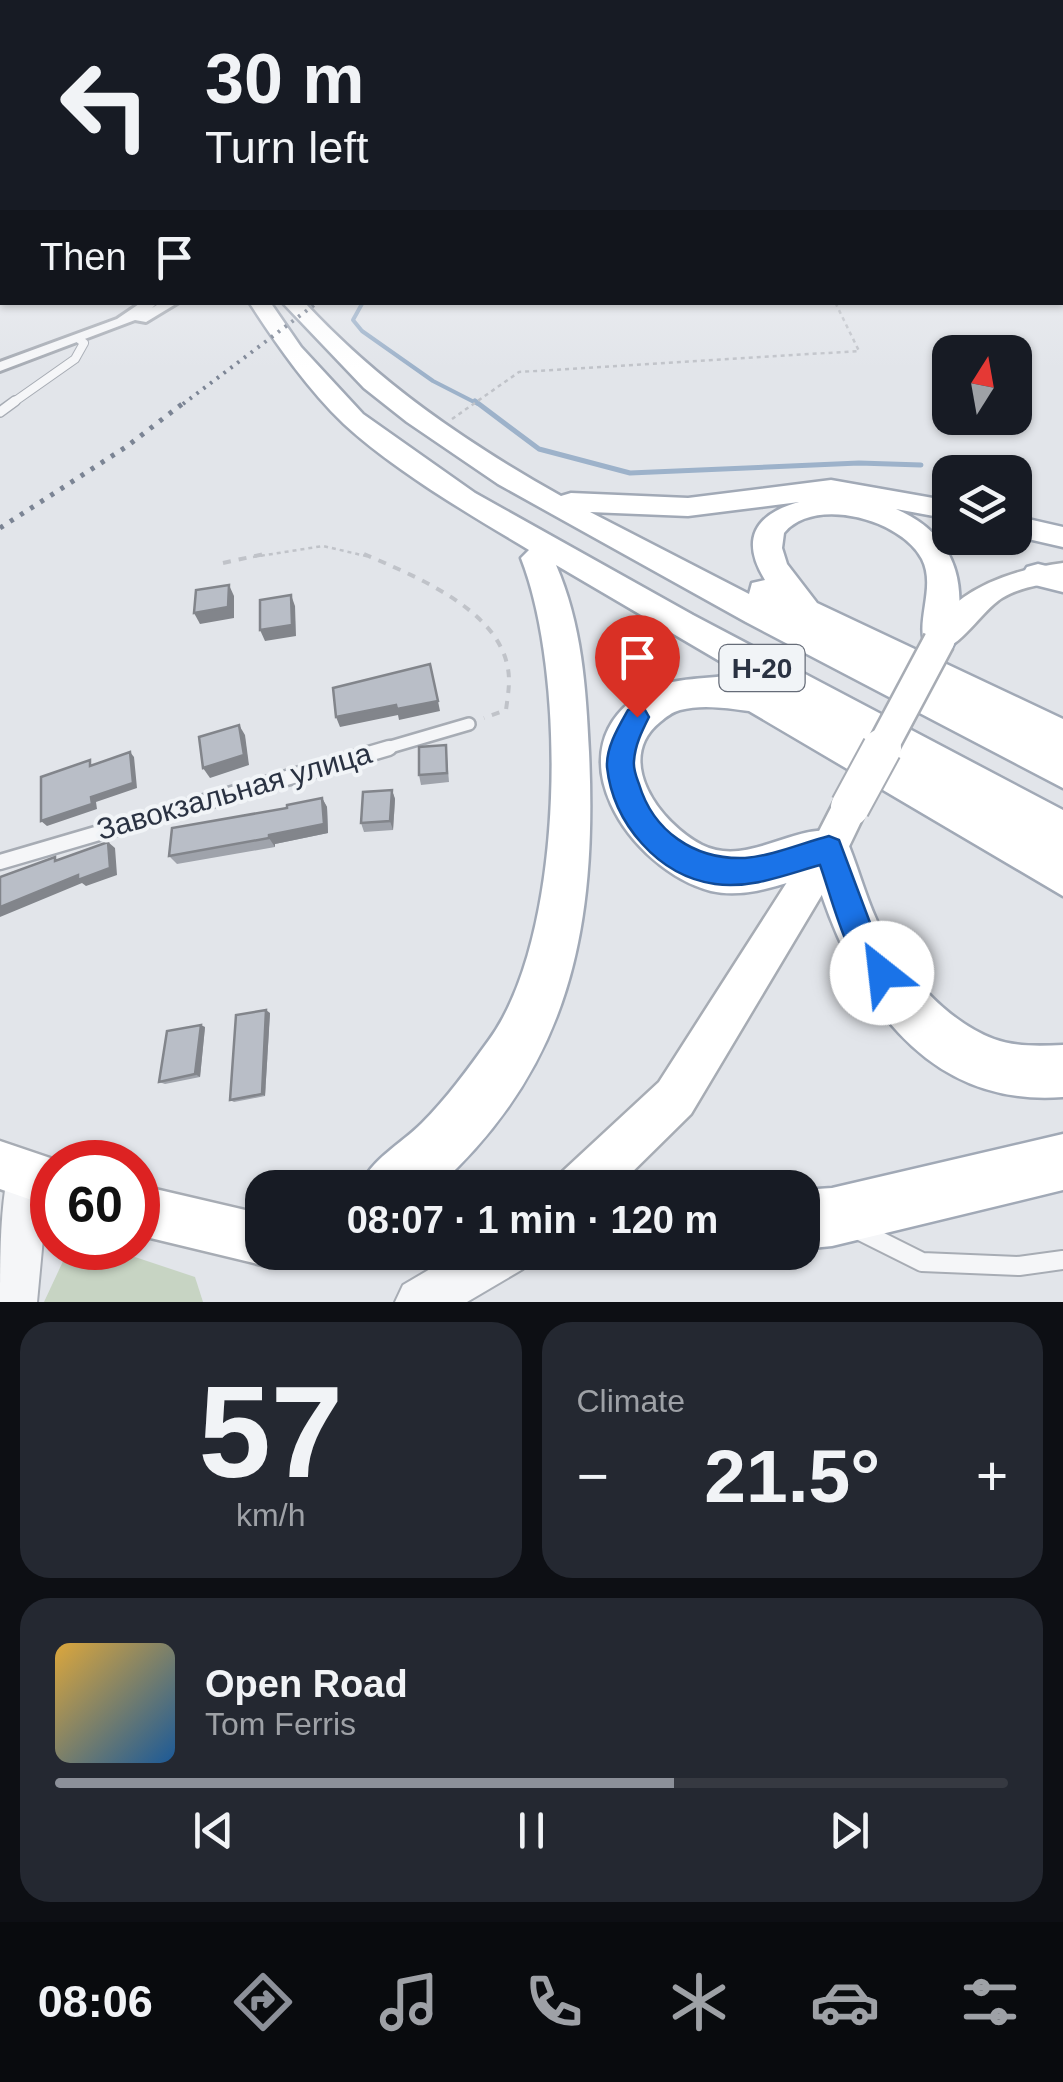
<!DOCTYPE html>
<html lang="en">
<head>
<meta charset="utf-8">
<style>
	:root { --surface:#171b24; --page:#242831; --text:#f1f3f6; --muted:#9ea1a6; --line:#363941; --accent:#8c9099 }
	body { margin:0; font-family:Arial,sans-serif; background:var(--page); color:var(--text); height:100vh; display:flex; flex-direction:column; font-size:38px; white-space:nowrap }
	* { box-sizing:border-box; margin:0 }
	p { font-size:32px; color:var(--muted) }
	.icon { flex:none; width:55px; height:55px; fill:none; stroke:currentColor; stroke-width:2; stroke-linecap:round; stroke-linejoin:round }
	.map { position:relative; height:1302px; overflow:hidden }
	.sheet { display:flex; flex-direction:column; gap:20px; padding:20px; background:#0d0f14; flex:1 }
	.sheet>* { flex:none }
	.hud { position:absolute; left:0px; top:0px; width:1065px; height:305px; box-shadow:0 2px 8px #0004; background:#171b24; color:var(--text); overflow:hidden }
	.needle { width:65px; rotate:11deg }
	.fabs { position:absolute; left:932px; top:335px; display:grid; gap:20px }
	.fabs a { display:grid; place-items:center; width:100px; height:100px; border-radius:20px; background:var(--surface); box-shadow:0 2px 8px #0004; font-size:50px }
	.speed { position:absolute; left:30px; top:1140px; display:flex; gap:20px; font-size:50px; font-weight:700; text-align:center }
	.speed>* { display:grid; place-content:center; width:130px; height:130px; border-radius:50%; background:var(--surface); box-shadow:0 2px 8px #0004; line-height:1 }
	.speed .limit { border:15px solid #d22; background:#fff; color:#111 }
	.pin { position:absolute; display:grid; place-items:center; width:85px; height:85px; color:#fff; margin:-102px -42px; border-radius:50% 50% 50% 0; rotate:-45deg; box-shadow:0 0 10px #0007 }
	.pin .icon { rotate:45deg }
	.me { position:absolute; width:110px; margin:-55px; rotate:331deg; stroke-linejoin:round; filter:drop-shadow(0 0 8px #0008) }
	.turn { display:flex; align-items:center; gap:35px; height:210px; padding:0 40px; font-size:45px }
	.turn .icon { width:130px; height:130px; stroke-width:2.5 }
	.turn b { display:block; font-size:70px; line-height:85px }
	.then { display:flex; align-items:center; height:95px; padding:0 40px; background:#0003; gap:20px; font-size:38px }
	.big { font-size:75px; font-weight:700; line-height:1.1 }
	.sheet .tile { flex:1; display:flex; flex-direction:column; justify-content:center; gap:15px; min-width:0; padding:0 35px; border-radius:30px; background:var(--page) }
	.sheet .dial { align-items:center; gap:0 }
	.dial b { font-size:130px; line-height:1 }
	.song { display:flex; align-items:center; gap:30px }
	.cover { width:120px; height:120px; border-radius:15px; background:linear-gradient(135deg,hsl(40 70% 55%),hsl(210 70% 35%)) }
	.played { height:10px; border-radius:5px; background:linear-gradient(90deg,var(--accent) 65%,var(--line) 65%) }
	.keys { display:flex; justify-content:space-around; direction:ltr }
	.heat { display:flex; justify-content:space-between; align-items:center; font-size:55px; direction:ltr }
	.sheet .tiles { flex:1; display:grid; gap:20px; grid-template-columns:1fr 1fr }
	.tile:last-child { grid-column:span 2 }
	.trip { position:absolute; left:245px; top:1170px; width:575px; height:100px; border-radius:30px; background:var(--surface); box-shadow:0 2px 8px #0004; font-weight:700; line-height:100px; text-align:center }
	.tab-bar { display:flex; height:160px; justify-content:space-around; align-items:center; background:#090b0e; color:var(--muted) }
	.tab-bar .icon { width:70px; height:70px }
	.tab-bar .on { color:var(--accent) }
	.tab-bar b { font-size:45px; color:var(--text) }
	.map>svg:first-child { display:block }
	.green { fill:#c7d4c3 }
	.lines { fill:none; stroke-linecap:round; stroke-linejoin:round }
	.stream-far1 { stroke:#9db2ca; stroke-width:4 }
	.stream { stroke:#9db2ca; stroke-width:5 }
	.service-far4-casing { stroke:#a7acb4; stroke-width:10 }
	.service-far3-casing { stroke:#a7acb4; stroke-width:12 }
	.service-far2-casing { stroke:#a7acb4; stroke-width:16 }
	.service-far1-casing { stroke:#a7acb4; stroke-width:19 }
	.service-casing { stroke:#a7acb4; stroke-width:22 }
	.minor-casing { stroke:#a7acb4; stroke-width:6 }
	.tertiary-casing { stroke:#a7acb4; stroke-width:4 }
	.secondary-casing { stroke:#a7acb4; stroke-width:5 }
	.primary-casing { stroke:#a1a9b6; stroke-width:5 }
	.path-far1 { stroke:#c0c3c9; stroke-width:2.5; stroke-dasharray:4 4; stroke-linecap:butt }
	.path { stroke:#c0c3c9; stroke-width:4; stroke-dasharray:8 8; stroke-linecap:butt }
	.service-far4 { stroke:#f5f6f8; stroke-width:8 }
	.service-far3 { stroke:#f5f6f8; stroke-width:9 }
	.service-far2 { stroke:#f5f6f8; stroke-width:11 }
	.service-far1 { stroke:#f5f6f8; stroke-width:14 }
	.service { stroke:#f5f6f8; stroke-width:18 }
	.minor { fill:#f5f6f8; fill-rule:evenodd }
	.tertiary { fill:#f5f6f8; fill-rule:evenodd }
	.secondary { fill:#fff; fill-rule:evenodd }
	.primary { fill:#fff; fill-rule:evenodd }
	.rail-far1 { stroke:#7b8494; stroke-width:4; stroke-dasharray:2.5 6; stroke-linecap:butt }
	.rail { stroke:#7b8494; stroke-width:5; stroke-dasharray:4 8; stroke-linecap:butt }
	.secondary-bridge-far1-casing { stroke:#a7acb4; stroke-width:35; stroke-linecap:butt }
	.secondary-bridge-casing { stroke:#a7acb4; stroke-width:42; stroke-linecap:butt }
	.secondary-bridge-far1 { stroke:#fff; stroke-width:30 }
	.secondary-bridge { stroke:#fff; stroke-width:38 }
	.wall { fill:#9fa3ab }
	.shaded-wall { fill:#82858b }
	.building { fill:#b9bec7; stroke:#82858b; stroke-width:2.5 }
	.route { fill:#1a73e8; stroke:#114b97; stroke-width:2.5 }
	.labels { text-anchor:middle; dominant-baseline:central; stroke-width:8; stroke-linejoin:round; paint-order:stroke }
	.shield { fill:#f1f4f7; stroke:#666c78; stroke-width:2.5 }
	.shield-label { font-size:28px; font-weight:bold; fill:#2a3242 }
	.street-label { font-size:30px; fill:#2a3242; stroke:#f1f4f7 }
</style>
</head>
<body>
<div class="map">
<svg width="1063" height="1302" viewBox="0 0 1063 1302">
	<rect width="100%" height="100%" fill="#e2e5ea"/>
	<!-- green -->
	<polygon class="green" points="77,1248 108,1248 195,1277 203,1302 44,1302 65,1257"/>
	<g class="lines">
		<!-- stream-far1 -->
		<polyline class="stream-far1" points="363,302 353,320 362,331 433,381 478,404"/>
		<!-- stream -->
		<polyline class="stream" points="475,401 539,449 630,473 859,463 921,465"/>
		<!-- service-far4 casing -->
		<g class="service-far4-casing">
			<polyline id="service-far4" points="11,404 75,359 84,343 79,339"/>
		</g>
		<!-- service-far3 casing -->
		<g class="service-far3-casing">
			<polyline id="service-far3" points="0,412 15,401"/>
		</g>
		<!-- service-far2 casing -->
		<g class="service-far2-casing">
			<polyline id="service-far2" points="380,750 469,724"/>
		</g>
		<!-- service-far1 casing -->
		<g class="service-far1-casing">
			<polyline id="service-far1" points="0,862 389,748"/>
		</g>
		<!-- service casing -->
		<g class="service-casing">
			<polyline id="service" points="858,1230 922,1262 1019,1266 1063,1260"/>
		</g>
		<!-- minor casing -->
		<g class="minor-casing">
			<polygon id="minor" points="142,302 158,302 152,308 162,302 179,302 146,322 135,320 0,371 0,362 117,319"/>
		</g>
		<!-- tertiary casing -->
		<g class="tertiary-casing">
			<g id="tertiary">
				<path d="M27,1152L43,1158L49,1174L37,1302H0C0,1255 0,1202 11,1158Z"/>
				<polygon points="459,1252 530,1252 523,1269 467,1302 395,1302 403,1285"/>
			</g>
		</g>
		<!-- secondary casing -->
		<g class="secondary-casing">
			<g id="secondary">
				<path d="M1063,563V581C1042,584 1021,587 1002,598C979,612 956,658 929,649L924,641C952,590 1009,570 1063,563Z"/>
				<polygon points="850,791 863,796 868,807 842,861 691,1114 616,1188 555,1188 563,1171 659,1082 816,837 837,796"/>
				<polygon points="0,1141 62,1162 52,1162 52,1207 0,1189"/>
				<polygon points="138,1185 262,1214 262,1252 282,1252 280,1257 262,1265 138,1235"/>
			</g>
		</g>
		<!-- primary casing -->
		<g class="primary-casing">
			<g id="primary">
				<path d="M249,302H270L301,347L363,414L475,493L693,615L1063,810V896L749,711C727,708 702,704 680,710C672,712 666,717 660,722C613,760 660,823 702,845C750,869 800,817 844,834C857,863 864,893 877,921C899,967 945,1021 994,1039C1016,1047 1040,1046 1063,1045V1097C922,1108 851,992 815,874C783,884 746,899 711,891C630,870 548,748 645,692C674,675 710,681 740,673L556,565C582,625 586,688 589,752C597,926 571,1066 436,1188H359C371,1159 400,1145 422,1123C447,1098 468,1069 489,1040C565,936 567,675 521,558L529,550C469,514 395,471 344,424C307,388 277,345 249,302Z"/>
				<path d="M282,302H304C379,383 465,442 561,496L571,493L688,498L831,480L950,501V519L896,509C940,528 963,562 959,611C958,625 958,638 951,650L939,654L927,650C913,624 937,588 922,559C901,519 814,496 784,533L782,548L787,564L817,603L1063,719V788L746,622L498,484L407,422L364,388ZM799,502C755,514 740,539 765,580L752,583L749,594L590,512L688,516Z"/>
				<polygon points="1015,516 1063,527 1063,547 1015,536"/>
				<polygon points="1038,564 1063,570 1063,592 1027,583 1022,575 1027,567"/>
				<polygon points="1063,1134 1063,1190 832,1246 802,1249 802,1190 832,1188"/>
			</g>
		</g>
		<!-- path-far1 -->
		<g class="path-far1">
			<polyline points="452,419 519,372 859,351 835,302"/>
			<polyline points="253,557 323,546 370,557"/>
		</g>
		<!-- path -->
		<g class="path">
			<path d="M364,554C412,575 494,607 507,664C511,680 508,694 506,710L484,718"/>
			<polyline points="223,563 264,554"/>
		</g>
		<!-- service-far4 -->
		<use href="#service-far4" class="service-far4"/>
		<!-- service-far3 -->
		<use href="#service-far3" class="service-far3"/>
		<!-- service-far2 -->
		<use href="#service-far2" class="service-far2"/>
		<!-- service-far1 -->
		<use href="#service-far1" class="service-far1"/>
		<!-- service -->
		<use href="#service" class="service"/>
		<!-- minor -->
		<use href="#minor" class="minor"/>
		<!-- tertiary -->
		<use href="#tertiary" class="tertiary"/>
		<!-- secondary -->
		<use href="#secondary" class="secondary"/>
		<!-- primary -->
		<use href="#primary" class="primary"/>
		<!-- rail-far1 -->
		<polyline class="rail-far1" points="183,404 318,302"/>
		<!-- rail -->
		<polyline class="rail" points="0,528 126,447 186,401"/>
		<!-- secondary-bridge-far1 casing -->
		<g class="secondary-bridge-far1-casing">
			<polyline id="secondary-bridge-far1" points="881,750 939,641"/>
		</g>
		<!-- secondary-bridge casing -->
		<g class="secondary-bridge-casing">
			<polyline id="secondary-bridge" points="850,807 882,748"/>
		</g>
		<!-- secondary-bridge-far1 -->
		<use href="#secondary-bridge-far1" class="secondary-bridge-far1"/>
		<!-- secondary-bridge -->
		<use href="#secondary-bridge" class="secondary-bridge"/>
	</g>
	<!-- wall -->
	<g class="wall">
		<polygon points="446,745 449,782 421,785 419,775"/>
		<polygon points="392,790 395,799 393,830 364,832 361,823"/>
		<polygon points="322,798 327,807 328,833 275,844 275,847 177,864 169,856 287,808"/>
		<polygon points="270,1013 265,1096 234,1102 230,1100"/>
		<polygon points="205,1027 200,1077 165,1084 159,1082"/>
	</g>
	<!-- shaded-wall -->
	<g class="shaded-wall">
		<polygon points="229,585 234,596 234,618 200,624 194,613"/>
		<polygon points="291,595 295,606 296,636 265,641 260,630"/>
		<polygon points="438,701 440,711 399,720 398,715 340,727 336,717 396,705"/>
		<polygon points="239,725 245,735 249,765 210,778 203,768"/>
		<polygon points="130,752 134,757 137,788 96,802 97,809 47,826 41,821 91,797"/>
		<polygon points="392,790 395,799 393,830 390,821"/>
		<polygon points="322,798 327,807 328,833 275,844 275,847 269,838 269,835"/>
		<polygon points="108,842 115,848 117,875 86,886 82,883 0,917 0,907 78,875"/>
		<polygon points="266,1010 270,1013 265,1096 262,1094"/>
		<polygon points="201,1025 205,1027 200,1077 195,1074"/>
	</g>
	<!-- building -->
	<g class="building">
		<polygon points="229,585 228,607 194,613 196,590"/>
		<polygon points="291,595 292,625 260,630 260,600"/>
		<polygon points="430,664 438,701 397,709 396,705 336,717 333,688"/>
		<polygon points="239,725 244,755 203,768 199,737"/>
		<polygon points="446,745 447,773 419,775 419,747"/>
		<polygon points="130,752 133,783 91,797 92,804 41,821 41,777 90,760 90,766"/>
		<polygon points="392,790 390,821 361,823 363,792"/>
		<polygon points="322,798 324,824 269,835 269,838 169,856 172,828 287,808 287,805"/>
		<polygon points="108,842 110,868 78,880 78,875 0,907 0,877 55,857 55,861"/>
		<polygon points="266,1010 262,1094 230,1100 236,1015"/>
		<polygon points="201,1025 195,1074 159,1082 167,1031"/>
	</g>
	<!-- sky -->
	<linearGradient id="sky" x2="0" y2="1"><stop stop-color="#8ab3dc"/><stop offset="0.51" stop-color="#f2f3f6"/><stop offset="1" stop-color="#f2f3f6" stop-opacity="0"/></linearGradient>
	<rect width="1063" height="368" fill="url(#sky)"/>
	<!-- route -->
	<path class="route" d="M637,707L645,710L649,717C642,731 635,745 634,761C633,769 636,776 639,784C653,831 694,860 745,858C772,856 802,843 829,836L839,840L875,936L898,973L893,984L882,989C849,975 832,898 820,865C785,875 751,889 715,884C658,876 613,823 607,767C606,747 619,726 628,710Z"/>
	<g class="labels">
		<!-- shield labels -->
		<rect class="shield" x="719.5" y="645" width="85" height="46" rx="8"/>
		<g class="shield-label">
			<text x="762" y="668">Н-20</text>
		</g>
		<!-- street labels -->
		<g class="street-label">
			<text transform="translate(234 791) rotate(-16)">Завокзальная улица</text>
		</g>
	</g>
</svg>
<div class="fabs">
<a><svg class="needle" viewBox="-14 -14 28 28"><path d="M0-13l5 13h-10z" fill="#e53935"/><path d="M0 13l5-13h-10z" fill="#9ea1a6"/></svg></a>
<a><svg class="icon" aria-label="layers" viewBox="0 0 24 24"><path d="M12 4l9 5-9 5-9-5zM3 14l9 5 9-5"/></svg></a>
</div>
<div class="speed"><div class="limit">60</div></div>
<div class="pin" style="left:637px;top:717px;background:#d93025"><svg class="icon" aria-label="arrive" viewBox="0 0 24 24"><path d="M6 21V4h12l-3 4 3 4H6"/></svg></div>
<svg class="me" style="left:882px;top:973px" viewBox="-20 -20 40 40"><circle r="19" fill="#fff"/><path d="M0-13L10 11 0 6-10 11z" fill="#1a73e8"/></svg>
<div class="trip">08:07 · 1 min · 120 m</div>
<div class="hud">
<div class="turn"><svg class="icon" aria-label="left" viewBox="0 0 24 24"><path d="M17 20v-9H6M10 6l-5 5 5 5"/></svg><div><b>30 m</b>Turn left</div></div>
<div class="then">Then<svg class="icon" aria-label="arrive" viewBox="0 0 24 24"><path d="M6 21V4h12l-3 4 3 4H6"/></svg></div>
</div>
</div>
<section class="sheet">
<div class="tiles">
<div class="tile dial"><b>57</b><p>km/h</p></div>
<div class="tile"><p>Climate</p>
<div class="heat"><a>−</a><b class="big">21.5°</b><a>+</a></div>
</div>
<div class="tile">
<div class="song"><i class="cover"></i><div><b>Open Road</b><p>Tom Ferris</p></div></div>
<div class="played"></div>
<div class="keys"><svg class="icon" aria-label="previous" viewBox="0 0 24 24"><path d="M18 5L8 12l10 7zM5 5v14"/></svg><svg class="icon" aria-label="pause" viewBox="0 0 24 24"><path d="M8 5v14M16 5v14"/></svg><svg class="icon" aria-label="next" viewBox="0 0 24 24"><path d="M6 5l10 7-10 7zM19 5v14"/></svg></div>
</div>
</div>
</section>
<nav class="tab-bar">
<b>08:06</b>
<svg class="icon on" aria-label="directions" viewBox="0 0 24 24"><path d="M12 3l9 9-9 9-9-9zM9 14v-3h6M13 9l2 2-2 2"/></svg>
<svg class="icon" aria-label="music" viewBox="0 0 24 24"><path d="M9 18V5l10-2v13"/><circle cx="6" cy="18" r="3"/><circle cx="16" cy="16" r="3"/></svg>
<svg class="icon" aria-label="phone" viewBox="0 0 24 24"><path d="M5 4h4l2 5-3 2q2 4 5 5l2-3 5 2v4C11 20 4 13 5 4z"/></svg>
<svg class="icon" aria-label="climate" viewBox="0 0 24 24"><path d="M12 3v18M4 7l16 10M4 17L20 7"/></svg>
<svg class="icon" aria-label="car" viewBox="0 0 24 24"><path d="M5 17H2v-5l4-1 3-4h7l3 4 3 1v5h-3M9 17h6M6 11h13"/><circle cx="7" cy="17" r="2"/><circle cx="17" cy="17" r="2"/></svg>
<svg class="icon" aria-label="filters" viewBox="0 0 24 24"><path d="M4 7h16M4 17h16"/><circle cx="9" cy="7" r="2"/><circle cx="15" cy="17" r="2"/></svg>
</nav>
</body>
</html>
